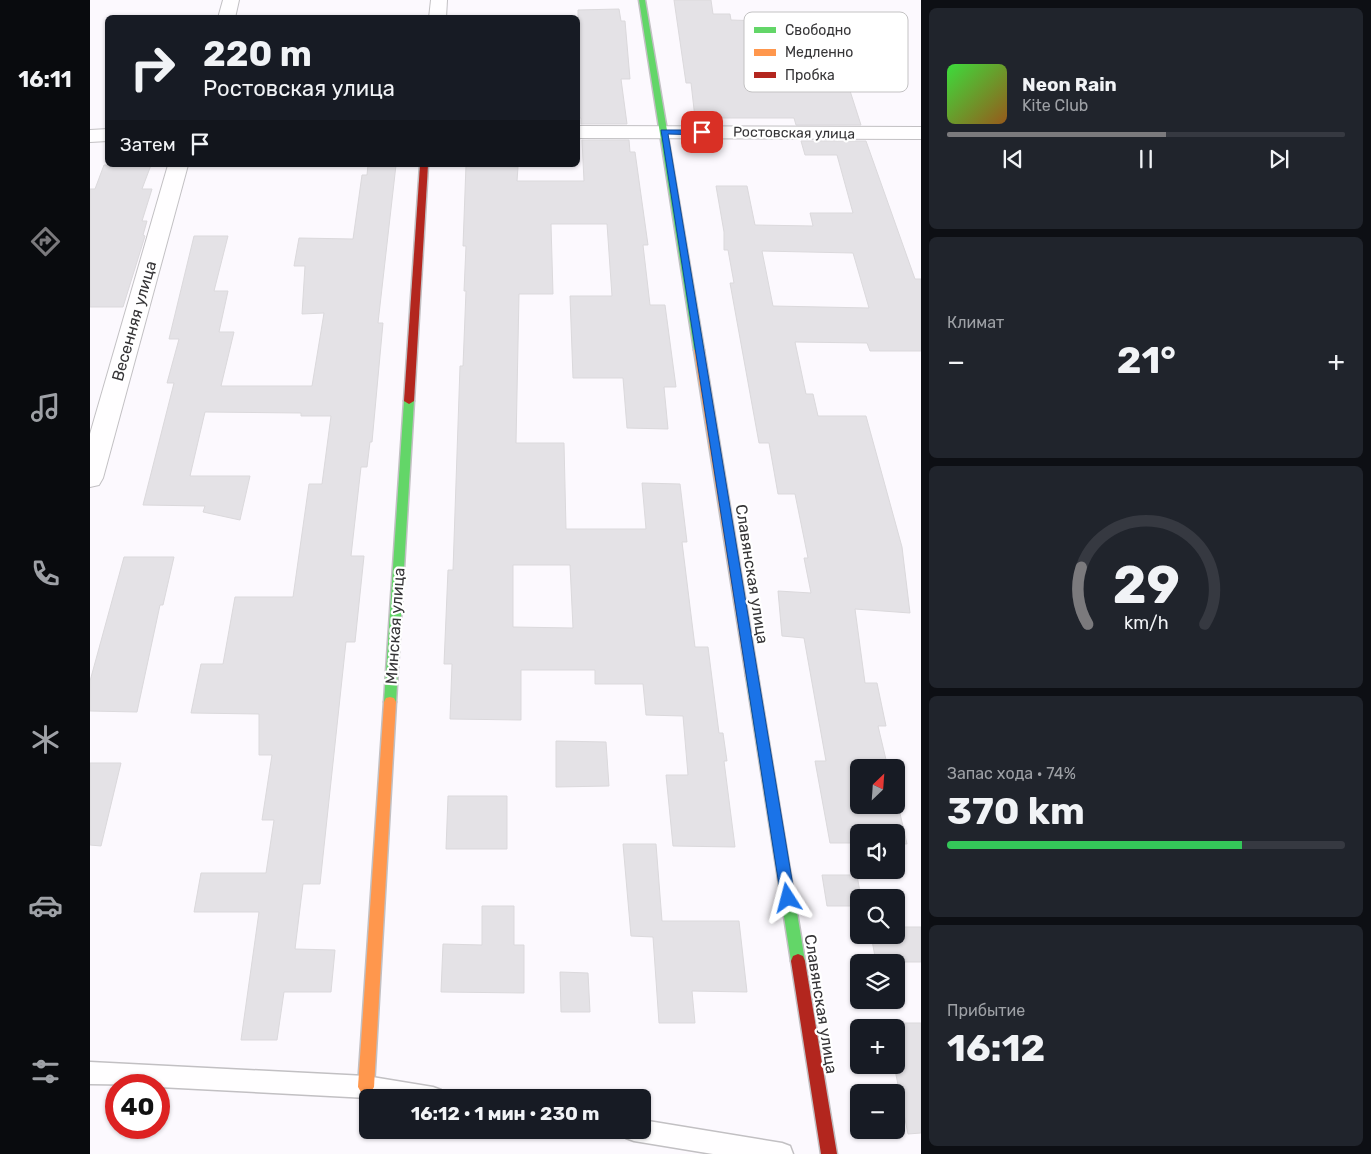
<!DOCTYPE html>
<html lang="ru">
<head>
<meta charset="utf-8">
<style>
	:root { --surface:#171b24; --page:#20242c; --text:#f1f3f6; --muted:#9ea1a6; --line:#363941; --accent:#7b7a7d }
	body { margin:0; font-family:Rubik,sans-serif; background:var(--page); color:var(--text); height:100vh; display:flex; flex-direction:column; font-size:19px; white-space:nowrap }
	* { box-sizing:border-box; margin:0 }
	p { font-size:16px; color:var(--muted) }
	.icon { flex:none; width:28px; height:28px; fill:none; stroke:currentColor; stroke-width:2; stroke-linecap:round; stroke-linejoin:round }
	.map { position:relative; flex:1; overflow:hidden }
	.details { display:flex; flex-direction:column; gap:8px; padding:8px; background:#0d0f14; width:450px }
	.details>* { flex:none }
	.guide { position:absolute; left:15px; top:15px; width:475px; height:152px; border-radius:8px; box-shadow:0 1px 4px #0004; background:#171b24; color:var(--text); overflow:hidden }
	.needle { width:32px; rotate:25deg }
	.controls { position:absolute; left:760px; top:759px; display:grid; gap:10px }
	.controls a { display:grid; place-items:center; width:55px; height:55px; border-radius:8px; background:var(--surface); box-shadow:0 1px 4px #0004; font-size:25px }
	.speed { position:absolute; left:15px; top:1074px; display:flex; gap:10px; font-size:25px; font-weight:700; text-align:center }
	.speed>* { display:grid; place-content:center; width:65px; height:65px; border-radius:50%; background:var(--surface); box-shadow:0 1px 4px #0004; line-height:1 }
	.speed .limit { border:8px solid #d22; background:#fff; color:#111 }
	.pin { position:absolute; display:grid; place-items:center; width:42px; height:42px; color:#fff; margin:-21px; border-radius:10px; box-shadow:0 2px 8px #0006 }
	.me { position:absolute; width:55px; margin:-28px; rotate:351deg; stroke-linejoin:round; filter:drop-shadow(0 0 4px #0008) }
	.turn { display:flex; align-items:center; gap:18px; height:105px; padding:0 15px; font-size:22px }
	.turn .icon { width:65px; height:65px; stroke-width:2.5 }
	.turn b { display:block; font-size:35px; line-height:42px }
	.then { display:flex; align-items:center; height:48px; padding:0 15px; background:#0003; gap:10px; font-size:19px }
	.big { font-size:38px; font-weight:700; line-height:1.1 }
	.details .card { flex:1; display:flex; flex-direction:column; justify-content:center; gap:8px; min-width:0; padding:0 18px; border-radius:8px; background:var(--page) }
	.details .dial { align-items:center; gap:0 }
	.dial svg { height:130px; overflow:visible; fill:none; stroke:var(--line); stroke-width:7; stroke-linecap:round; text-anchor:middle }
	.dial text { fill:var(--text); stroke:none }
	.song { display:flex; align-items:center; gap:15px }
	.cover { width:60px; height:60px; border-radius:8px; background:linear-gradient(135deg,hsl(120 70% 55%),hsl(30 70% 35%)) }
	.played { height:5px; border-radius:2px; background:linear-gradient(90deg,var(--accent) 55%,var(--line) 55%) }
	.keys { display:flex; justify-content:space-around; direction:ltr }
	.heat { display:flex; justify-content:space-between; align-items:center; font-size:28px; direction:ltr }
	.charge { height:8px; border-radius:4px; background:linear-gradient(90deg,#34c759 74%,var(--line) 0) }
	.trip { position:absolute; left:269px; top:1089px; width:292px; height:50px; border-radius:8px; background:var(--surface); box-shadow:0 1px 4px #0004; font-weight:700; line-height:50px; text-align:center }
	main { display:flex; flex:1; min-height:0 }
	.dock { display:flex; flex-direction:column; width:90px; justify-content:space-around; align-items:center; background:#090b0e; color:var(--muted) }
	.dock .icon { width:35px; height:35px }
	.dock .on { color:var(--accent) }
	.dock b { font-size:22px; color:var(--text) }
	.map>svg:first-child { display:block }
	.building { fill:#e4e2e6; stroke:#dbd9dc; fill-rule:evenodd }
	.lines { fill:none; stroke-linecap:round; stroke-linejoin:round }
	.lane-casing { stroke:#c2c0c3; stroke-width:3 }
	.street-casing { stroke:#c2c0c3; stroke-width:2 }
	.fast-casing { stroke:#c2c0c3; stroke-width:3 }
	.slow-casing { stroke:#c2c0c3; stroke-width:3 }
	.jam-casing { stroke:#c2c0c3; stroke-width:3 }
	.lane { fill:#fffeff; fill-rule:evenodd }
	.street { fill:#fffeff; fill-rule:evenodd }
	.fast { fill:#63d668; fill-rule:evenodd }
	.slow { fill:#ff974d; fill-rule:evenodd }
	.jam { fill:#b3261e; fill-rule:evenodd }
	.route { fill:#1a73e8; stroke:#114b97 }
	.labels { text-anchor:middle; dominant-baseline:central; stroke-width:4.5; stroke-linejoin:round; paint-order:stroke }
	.far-street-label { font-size:14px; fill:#363537; stroke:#fff }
	.street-label { font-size:16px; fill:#363537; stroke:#fff }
	.key { fill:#fff; stroke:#c3c2c3; stroke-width:1 }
	.key-label { font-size:14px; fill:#363537 }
</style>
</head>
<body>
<main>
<nav class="dock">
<b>16:11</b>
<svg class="icon on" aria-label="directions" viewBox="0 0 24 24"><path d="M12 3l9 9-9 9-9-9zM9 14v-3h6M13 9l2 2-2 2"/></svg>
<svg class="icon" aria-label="music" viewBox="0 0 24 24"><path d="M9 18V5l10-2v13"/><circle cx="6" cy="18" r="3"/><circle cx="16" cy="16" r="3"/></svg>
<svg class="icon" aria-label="phone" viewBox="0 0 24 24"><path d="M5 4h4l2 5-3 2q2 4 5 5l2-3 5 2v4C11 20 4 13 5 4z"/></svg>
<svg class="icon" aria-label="climate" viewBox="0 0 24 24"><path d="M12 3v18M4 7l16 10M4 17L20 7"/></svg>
<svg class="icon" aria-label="car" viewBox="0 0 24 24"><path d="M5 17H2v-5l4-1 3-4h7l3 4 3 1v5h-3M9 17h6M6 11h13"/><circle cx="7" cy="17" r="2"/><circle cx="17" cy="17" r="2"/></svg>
<svg class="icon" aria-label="filters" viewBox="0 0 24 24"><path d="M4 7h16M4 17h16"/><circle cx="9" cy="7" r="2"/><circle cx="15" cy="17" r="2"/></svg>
</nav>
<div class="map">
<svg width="831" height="1154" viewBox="0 0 831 1154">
	<rect width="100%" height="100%" fill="#fcf9fe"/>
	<!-- building -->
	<g class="building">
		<polygon points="584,0 621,0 623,14 640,14 641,20 736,23 741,41 744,41 771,125 706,125 704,118 605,118 601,83 596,83"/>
		<polygon points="529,9 531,21 535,21 540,79 531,79 537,124 491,124 491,118 488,118 488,10"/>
		<path d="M492,140H539L540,152H545L558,245H553L560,305H575L586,387H574L578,429L537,428L533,378H483L480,296H522L517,224H461L463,294H429L426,443H474L476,529H556L552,483L590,484L597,542H592L605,647H618L629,733H633L637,761H634L645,847L583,846L576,775H598L593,716L556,715L553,684H505V670H431V720L360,719L362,664H354L358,570H363L370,366H373L376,291H374L376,246H373L376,165L428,167L427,181H494ZM423,565H480L483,628L423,627Z"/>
		<path d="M711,141H776L825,279H831V351H780L777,343L705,342L716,394H723L728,416H776L812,547L820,613L765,609L775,683H787L796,726H788L798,768H769V805H806V796L817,844H806V832H769V843H740L725,761H736L714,638L692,636L688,591L721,593L714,558H718L705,494H688L679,443H669L640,283H644L638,250H634V232L626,186H657L665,225L723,226L720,213H763L747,155H715ZM672,251L763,253L779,308L683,306Z"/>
		<polygon points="14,165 61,165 52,189 62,189 52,221 57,221 53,235 55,236 33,307 0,307 0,189 5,189"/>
		<polygon points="278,165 306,165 288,323 293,323 282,442 280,442 277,467 271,467 261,556 274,556 265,642 256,642 230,884 213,884 205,949 245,950 241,992 194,992 187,1040 151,1040 169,912 104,912 111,873 176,873 184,820 172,820 182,755 169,755 169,714 101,713 111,664 133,664 145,597 203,597 219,484 232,484 241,416 211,416 211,413 115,412 100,476 160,476 150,520 113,512 115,506 53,505 84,383 77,383 89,339 79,339 104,236 138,236 124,291 138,291 129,332 144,332 131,386 222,386 234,313 212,314 215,266 204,266 209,238 263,239 272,175 277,175"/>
		<polygon points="34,557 84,557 73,605 70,605 47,712 0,711 0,681"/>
		<polygon points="466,741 516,742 519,786 466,787"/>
		<polygon points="0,763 31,763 11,846 0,845"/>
		<polygon points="358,796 417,796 417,849 356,849"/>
		<polygon points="533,844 566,844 572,921 649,921 657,992 602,991 605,1023 569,1023 563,937 541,936"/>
		<polygon points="732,875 767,875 771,898 769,898 769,906 737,906"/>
		<polygon points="392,906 424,906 424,945 434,945 434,993 351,992 353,944 392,945"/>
		<polygon points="806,927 831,927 831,962 786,962 781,935 806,935"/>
		<polygon points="470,972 498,973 500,1012 471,1012"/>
		<polygon points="796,1023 831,1023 831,1133 818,1134 804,1065 806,1065 806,1028 797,1028"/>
	</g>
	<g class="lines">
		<!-- lane casing -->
		<g class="lane-casing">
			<g id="lane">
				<polygon points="0,1062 276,1076 343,1087 351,1090 354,1098 278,1098 69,1087 69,1085 0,1084"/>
				<polygon points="552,1120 692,1143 700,1146 703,1154 623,1154 544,1141 536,1138 533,1130 552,1130"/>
			</g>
		</g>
		<!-- street casing -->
		<g class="street-casing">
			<g id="street">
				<polygon points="133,0 149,0 145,18 128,18"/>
				<polygon points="341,0 357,0 356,18 339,18"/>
				<polygon points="488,126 831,127 831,139 488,138"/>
				<polygon points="18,129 18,141 0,142 0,130"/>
				<polygon points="78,165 98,165 13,478 9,485 0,487 0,434"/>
			</g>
		</g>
		<!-- fast casing -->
		<g class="fast-casing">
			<g id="fast">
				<polygon points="549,0 555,0 614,350 609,353 604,350"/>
				<polygon points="319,398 324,401 306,702 304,706 300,707 296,706 294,702 314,401"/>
				<polygon points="662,671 666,672 668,676 715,961 713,966 708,968 703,966 701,961 656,676 658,672"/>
			</g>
		</g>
		<!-- slow casing -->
		<g class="slow-casing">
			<g id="slow">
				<polygon points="609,347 614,350 668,676 666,680 662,681 658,680 656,676 604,350"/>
				<polygon points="300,697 304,698 306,702 284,1087 281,1092 276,1095 271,1092 268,1087 294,702 296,698"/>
			</g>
		</g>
		<!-- jam casing -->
		<g class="jam-casing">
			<g id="jam">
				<polygon points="330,165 338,165 324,401 319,404 314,401"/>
				<polygon points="708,954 713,956 715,961 747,1154 731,1154 701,961 703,956"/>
			</g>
		</g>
		<!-- lane -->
		<use href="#lane" class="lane"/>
		<!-- street -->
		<use href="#street" class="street"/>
		<!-- fast -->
		<use href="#fast" class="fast"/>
		<!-- slow -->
		<use href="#slow" class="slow"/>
		<!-- jam -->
		<use href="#jam" class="jam"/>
	</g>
	<!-- route -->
	<polygon class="route" points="571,130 612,130 616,132 612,135 578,134 705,898 703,903 698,905 693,903 691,898"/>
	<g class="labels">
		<!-- far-street labels -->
		<g class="far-street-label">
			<text transform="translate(704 133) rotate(1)">Ростовская улица</text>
		</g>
		<!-- street labels -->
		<g class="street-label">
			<text transform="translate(44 321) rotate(-74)">Весенняя улица</text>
			<text transform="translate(662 574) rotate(81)">Славянская улица</text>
			<text transform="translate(305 626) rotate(-86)">Минская улица</text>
			<text transform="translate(731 1004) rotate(81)">Славянская улица</text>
		</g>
	</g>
	<!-- legend -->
	<rect x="654" y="12" width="164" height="80" rx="8" class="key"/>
	<rect x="664" y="27" width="22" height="6" fill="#63d668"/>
	<rect x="664" y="49" width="22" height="7" fill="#ff974d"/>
	<rect x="664" y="72" width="22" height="6" fill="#b3261e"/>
	<g class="key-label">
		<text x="695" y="35">Свободно</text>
		<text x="695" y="57">Медленно</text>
		<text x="695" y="80">Пробка</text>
	</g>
</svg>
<div class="controls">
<a><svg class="needle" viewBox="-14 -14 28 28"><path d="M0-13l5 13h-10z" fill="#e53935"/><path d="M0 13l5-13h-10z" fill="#9ea1a6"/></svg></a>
<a><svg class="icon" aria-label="sound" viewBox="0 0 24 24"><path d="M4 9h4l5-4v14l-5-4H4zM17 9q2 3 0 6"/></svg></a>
<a><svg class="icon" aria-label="search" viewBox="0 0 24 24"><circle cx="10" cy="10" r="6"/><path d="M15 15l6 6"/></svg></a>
<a><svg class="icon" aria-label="layers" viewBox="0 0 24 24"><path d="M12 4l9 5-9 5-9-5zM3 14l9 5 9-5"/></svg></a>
<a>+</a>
<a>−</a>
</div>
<div class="speed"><div class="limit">40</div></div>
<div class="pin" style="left:612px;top:132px;background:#d93025"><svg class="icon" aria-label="arrive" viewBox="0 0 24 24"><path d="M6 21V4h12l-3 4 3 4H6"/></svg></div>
<svg class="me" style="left:698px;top:898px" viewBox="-20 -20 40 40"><path d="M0-17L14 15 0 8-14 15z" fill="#1a73e8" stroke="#fff" stroke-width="4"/></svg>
<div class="trip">16:12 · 1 мин · 230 m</div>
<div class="guide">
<div class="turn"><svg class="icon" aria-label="right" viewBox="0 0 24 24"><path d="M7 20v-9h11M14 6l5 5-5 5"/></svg><div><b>220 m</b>Ростовская улица</div></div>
<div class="then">Затем<svg class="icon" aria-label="arrive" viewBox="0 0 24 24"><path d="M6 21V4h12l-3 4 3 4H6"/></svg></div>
</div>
</div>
<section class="details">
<div class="card">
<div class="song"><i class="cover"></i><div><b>Neon Rain</b><p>Kite Club</p></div></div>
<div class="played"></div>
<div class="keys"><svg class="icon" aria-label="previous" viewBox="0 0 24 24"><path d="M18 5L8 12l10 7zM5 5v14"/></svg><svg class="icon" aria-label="pause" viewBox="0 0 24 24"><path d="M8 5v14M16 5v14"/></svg><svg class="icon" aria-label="next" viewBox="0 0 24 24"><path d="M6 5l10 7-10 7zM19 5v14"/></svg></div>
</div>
<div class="card"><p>Климат</p>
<div class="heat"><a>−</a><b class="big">21°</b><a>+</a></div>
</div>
<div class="card dial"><svg viewBox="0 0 100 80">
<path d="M14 69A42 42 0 1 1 86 69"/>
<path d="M14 69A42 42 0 0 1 10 34" stroke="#7b7a7d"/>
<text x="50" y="56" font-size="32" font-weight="700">29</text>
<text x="50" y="72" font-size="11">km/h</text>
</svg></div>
<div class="card"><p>Запас хода · 74%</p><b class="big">370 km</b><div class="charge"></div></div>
<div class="card"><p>Прибытие</p><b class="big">16:12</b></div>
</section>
</main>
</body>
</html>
